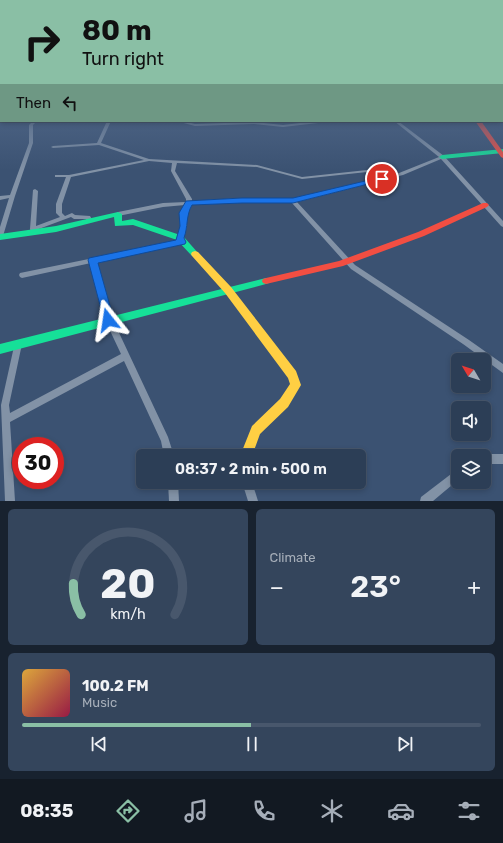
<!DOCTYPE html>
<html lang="en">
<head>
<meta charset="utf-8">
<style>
	:root { --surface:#2c3e56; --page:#34455c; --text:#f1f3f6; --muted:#a6aeb9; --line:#48576c; --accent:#8abfa5 }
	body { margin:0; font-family:Rubik,sans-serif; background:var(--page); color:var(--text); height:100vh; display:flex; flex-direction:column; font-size:15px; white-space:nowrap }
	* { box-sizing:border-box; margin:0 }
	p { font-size:13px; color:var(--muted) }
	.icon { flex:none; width:22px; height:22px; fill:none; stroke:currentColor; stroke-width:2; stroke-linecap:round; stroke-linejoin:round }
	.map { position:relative; height:501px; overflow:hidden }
	.side { display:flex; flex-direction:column; gap:8px; padding:8px; background:#18222f; flex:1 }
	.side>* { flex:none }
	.guide { position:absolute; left:0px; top:0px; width:503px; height:122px; box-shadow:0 2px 6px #0003,0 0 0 1px var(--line); background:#8abfa5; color:#111; overflow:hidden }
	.needle { width:26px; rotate:309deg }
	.buttons { position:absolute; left:451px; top:353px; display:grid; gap:8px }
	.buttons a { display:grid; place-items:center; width:40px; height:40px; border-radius:6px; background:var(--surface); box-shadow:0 2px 6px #0003,0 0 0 1px var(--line); font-size:20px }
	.speed { position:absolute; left:12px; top:437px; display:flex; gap:8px; font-size:20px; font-weight:700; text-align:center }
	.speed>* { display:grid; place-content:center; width:52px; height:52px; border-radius:50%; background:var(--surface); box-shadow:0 2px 6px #0003,0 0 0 1px var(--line); line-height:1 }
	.speed .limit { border:6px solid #d22; background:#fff; color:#111 }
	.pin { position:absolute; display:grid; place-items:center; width:34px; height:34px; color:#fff; margin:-17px; border:2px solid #fff; border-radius:50%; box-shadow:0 1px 4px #0007 }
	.me { position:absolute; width:44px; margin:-22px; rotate:345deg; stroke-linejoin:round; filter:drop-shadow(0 0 3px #0008) }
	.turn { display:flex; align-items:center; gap:14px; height:84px; padding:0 16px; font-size:18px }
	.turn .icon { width:52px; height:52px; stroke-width:2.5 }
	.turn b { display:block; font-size:28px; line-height:34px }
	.then { display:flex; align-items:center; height:38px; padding:0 16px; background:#0003; gap:8px; font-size:15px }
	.big { font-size:30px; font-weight:600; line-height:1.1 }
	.side .card { flex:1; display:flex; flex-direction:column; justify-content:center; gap:6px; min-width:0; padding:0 14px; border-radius:6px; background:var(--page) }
	.side .dial { align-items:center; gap:0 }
	.dial svg { height:104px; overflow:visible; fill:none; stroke:var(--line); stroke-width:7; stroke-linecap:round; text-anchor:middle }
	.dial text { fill:var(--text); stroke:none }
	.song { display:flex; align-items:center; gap:12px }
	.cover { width:48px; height:48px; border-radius:6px; background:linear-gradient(135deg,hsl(40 70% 55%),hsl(340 70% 35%)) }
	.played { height:4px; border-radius:2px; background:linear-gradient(90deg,var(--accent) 50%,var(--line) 50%) }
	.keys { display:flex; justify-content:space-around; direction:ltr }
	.heat { display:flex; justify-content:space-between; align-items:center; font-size:22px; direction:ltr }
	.side .tiles { flex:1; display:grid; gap:8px; grid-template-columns:1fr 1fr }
	.card:last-child { grid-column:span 2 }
	.trip { position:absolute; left:136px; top:449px; width:230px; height:40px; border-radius:6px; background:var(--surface); box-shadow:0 2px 6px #0003,0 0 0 1px var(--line); font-weight:600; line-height:40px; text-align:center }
	.dock { display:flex; height:64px; justify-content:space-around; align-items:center; background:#121922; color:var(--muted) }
	.dock .icon { width:28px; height:28px }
	.dock .on { color:var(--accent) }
	.dock b { font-size:18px; color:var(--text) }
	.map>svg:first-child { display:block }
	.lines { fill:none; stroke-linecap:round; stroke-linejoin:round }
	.street { fill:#8292a6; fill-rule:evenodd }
	.fast { fill:#16e098; fill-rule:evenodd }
	.slow { fill:#ffcf43; fill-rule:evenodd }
	.jam { fill:#f24e42; fill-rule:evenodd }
	.route { fill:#1a73e8; stroke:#114b97 }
</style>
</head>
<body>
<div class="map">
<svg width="503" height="501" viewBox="0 0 503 501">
	<rect width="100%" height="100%" fill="#3b5272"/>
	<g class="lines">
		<!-- street -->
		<g class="street">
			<rect x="502" y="107" width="1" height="2"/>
			<polygon points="33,121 37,121 33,125 33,143 15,196 3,236 0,238 0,227 9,198 0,200 0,196 10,195 29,143 29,125"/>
			<path d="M107,121H111L101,143L149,159L257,165L302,177L367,170L390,175L399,173L439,157L394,121H398L444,156L503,221V227L501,226L441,159L403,175L297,202L355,265L469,340L503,364V373L463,344L351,269L292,203L242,202L190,205L186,213L187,226L183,238L180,240L177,238L181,226L180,213L185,205L163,207L118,216L116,215L115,214L118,212L163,203L186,202V199L171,171L172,163L149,161L71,177L62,204V213L65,216L72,213L75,215L90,216L93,221L92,222H88L86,219H74L71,217L36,230L35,233H31L30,229L33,190L35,189L38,191L36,226L60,217L56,213V204L66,177H55V175H69L144,160L99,145L53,148L51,147L53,146L97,143ZM177,163L257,167L302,179L367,172L385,177L293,199L242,198L192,201V199L175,171Z"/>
			<polygon points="176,121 183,121 195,124 254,122 283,125 317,121 329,121 327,122 283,127 254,124 195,126"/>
			<polygon points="182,240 185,242 184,244 96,262 113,320 168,437 174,456 164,456 161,441 124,361 10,422 15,501 5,501 1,405 15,342 18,340 21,342 22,344 9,405 10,413 121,354 105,320 91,263 22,278 20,277 19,275 20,273"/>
			<polygon points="484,454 503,454 503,464 484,464 484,456 481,456"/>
			<polygon points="458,469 458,480 433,501 420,501 421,497 455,471"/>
			<polygon points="168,482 178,482 179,501 169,501"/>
			<polygon points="242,482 252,482 258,501 248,501"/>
		</g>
		<!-- fast -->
		<g class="fast">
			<polygon points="503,149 503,153 442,159 439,157 442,155"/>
			<polygon points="118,212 122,214 122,221 133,219 183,236 199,254 198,256 192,256 177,240 133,225 115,226 114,217 56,232 0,240 0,234 56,226"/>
			<polygon points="266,278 269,279 270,281 269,283 266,284 0,354 0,344"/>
		</g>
		<!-- slow -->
		<polygon class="slow" points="195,251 198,252 231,287 296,371 301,385 288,407 260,434 252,456 240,456 252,426 280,399 290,384 288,378 225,293 192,256 191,254 192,252"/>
		<!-- jam -->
		<g class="jam">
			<polygon points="475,121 481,121 503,152 503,158 501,157"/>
			<polygon points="483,203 487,203 489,205 487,207 424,236 343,266 266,284 263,283 262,281 263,279 266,278 339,261 418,232"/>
		</g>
	</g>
	<!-- sky -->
	<linearGradient id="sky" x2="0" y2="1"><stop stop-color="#202d3f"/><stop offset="0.59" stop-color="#4f6687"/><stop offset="1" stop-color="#4f6687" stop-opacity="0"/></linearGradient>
	<rect width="503" height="170" fill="url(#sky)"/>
	<!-- route -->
	<path class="route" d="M382,177H384V180L293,203H242L192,205C186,215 188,227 184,238L186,242L185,244L98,263L114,320L112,324L108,325L105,324L88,260L89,258L176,240L180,226L179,213L186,201L242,198H293Z"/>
</svg>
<div class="buttons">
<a><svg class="needle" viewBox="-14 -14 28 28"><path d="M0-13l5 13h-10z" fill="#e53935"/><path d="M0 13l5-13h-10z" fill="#a6aeb9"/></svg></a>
<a><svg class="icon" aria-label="sound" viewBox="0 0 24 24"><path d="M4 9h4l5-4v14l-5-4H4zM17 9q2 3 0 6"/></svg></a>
<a><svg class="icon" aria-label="layers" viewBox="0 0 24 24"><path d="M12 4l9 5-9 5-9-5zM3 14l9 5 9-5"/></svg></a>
</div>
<div class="speed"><div class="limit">30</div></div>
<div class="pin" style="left:382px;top:179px;background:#d93025"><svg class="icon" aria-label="arrive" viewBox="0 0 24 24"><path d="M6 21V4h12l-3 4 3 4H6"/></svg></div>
<svg class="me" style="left:108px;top:320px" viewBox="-20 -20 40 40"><path d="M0-17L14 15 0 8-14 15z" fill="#1a73e8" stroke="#fff" stroke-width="4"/></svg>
<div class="trip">08:37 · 2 min · 500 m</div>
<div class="guide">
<div class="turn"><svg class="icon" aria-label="right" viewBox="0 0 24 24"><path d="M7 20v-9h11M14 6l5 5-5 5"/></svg><div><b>80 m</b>Turn right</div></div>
<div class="then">Then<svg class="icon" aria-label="left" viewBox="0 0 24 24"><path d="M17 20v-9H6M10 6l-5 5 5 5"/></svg></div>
</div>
</div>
<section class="side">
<div class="tiles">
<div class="card dial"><svg viewBox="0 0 100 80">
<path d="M14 69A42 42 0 1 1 86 69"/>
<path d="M14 69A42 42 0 0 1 8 45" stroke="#8abfa5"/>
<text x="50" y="56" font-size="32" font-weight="700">20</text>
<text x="50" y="72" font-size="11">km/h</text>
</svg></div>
<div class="card"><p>Climate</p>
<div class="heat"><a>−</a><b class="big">23°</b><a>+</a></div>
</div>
<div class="card">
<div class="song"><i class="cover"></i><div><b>100.2 FM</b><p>Music</p></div></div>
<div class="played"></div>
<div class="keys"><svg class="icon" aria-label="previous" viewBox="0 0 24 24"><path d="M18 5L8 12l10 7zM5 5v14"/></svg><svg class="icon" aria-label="pause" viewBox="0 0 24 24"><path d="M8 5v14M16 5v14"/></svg><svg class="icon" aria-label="next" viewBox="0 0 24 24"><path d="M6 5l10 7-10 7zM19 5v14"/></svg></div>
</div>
</div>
</section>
<nav class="dock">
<b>08:35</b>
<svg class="icon on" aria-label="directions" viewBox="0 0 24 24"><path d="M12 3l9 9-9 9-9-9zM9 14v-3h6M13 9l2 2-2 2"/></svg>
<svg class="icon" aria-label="music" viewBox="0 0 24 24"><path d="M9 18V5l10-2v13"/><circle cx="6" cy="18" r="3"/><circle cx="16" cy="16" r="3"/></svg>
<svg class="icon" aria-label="phone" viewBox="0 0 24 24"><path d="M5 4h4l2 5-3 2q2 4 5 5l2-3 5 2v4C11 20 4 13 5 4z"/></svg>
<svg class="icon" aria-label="climate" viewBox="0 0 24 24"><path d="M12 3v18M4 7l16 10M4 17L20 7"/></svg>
<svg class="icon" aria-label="car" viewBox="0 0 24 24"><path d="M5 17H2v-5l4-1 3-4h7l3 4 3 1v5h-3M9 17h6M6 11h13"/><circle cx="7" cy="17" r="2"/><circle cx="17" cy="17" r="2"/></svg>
<svg class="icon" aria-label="filters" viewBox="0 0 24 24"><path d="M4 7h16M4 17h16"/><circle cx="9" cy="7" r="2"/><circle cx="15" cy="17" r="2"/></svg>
</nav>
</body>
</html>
